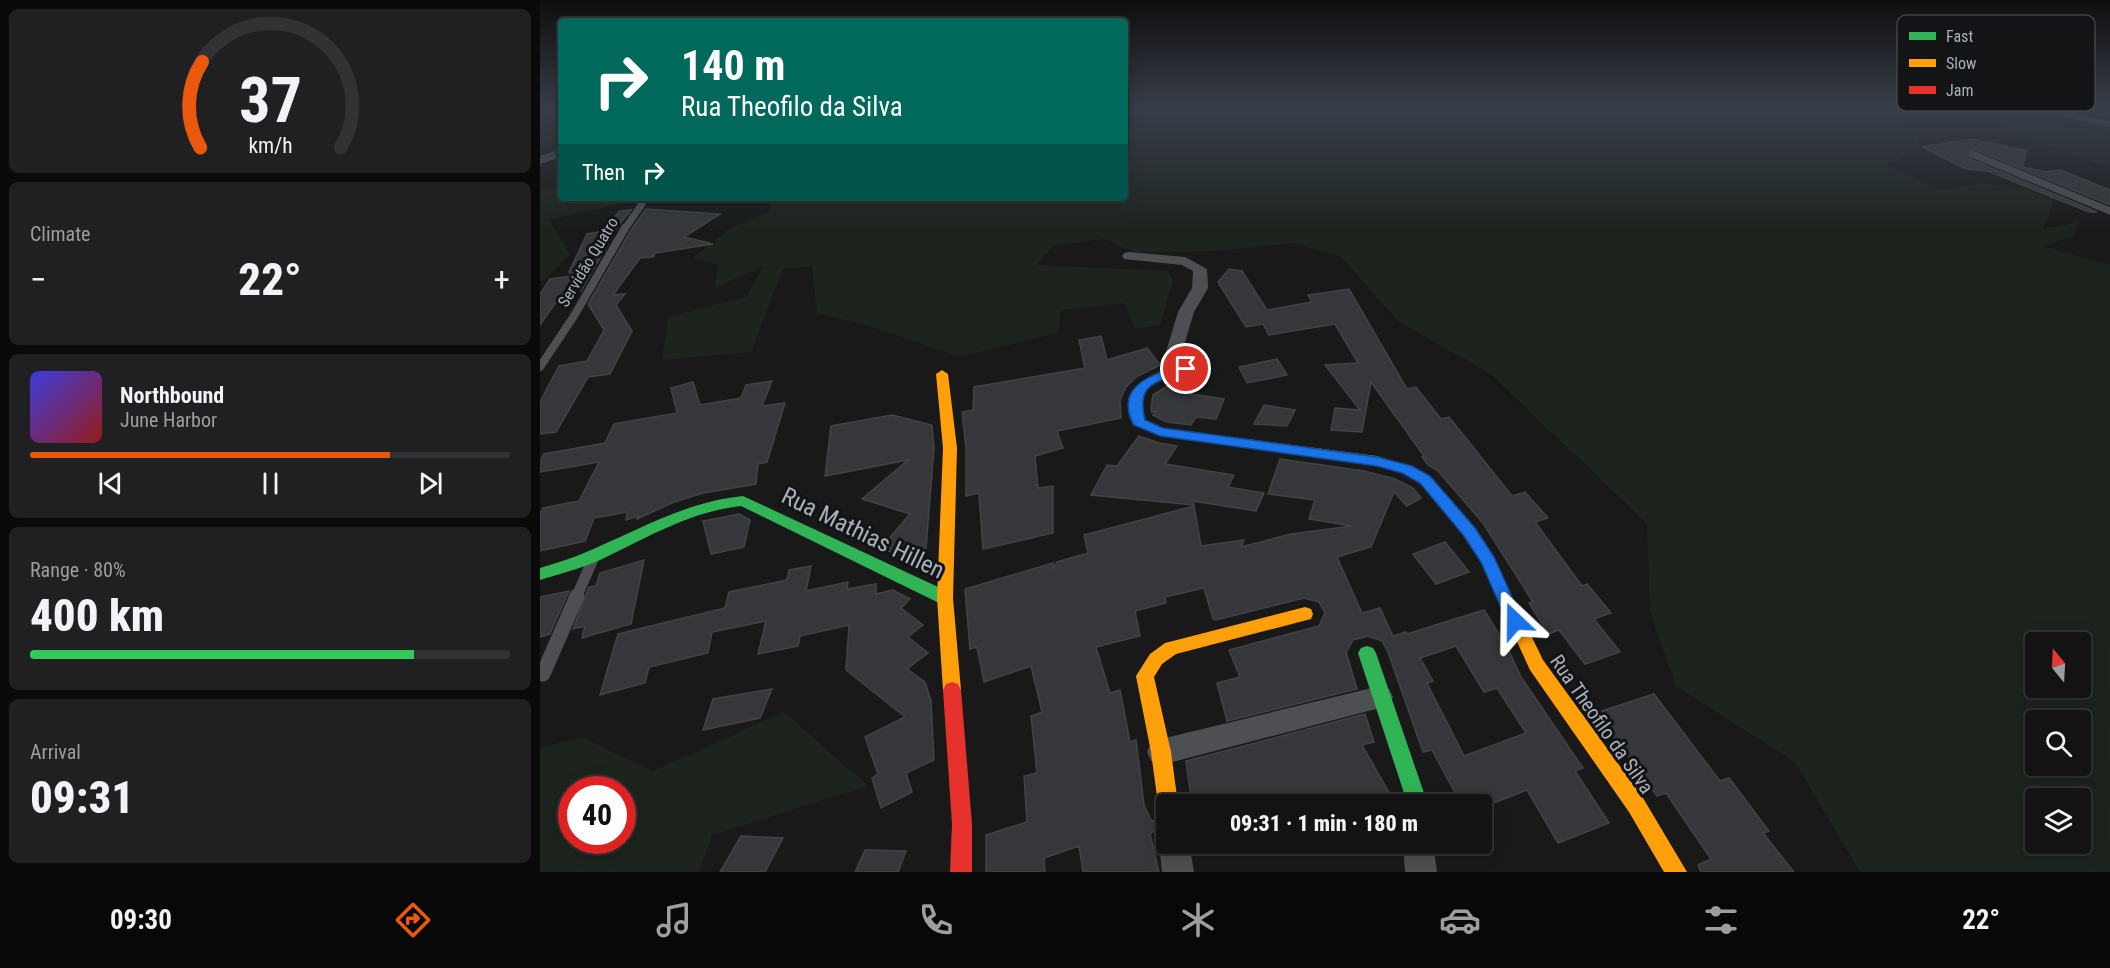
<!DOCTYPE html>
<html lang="en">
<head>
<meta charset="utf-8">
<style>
	:root { --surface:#131314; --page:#202022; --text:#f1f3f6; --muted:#9d9ea0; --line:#323234; --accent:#ea580c }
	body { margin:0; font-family:"Roboto Condensed",sans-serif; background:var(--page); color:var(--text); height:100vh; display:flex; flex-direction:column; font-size:22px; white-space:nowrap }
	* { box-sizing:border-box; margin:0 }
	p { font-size:20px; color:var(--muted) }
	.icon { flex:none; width:33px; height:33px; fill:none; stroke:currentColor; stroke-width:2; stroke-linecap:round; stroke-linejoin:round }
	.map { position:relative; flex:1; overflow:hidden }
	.sheet { display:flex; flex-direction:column; gap:9px; padding:9px; background:#0a0a0b; width:540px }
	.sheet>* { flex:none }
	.banner { position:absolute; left:18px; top:18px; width:570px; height:183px; border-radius:6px; box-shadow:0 3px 15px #0003,0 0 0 2px var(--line); background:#00695c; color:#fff; overflow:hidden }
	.needle { width:39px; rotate:342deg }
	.tools { position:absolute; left:1485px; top:632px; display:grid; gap:12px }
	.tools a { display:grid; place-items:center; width:66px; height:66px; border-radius:6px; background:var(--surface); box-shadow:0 3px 15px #0003,0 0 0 2px var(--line); font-size:30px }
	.speed { position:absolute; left:18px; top:776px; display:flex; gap:12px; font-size:30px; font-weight:700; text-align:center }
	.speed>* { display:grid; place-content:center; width:78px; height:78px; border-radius:50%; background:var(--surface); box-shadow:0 3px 15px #0003,0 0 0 2px var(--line); line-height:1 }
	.speed .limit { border:9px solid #d22; background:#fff; color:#111 }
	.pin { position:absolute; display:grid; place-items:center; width:51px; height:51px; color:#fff; margin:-26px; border:3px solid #fff; border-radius:50%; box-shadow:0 2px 6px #0007 }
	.me { position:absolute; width:66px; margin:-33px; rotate:337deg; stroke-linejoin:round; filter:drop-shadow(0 0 4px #0008) }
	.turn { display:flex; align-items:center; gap:21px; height:126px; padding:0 24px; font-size:27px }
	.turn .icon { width:78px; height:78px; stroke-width:2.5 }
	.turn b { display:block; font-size:42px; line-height:51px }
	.then { display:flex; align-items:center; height:57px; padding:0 24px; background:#0003; gap:12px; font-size:22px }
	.big { font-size:45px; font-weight:800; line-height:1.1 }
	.sheet .widget { flex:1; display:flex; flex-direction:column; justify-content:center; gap:9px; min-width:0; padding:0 21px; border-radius:9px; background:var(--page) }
	.sheet .dial { align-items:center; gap:0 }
	.dial svg { height:156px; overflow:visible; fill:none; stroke:var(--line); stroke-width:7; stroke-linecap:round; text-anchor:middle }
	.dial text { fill:var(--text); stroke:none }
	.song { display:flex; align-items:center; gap:18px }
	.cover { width:72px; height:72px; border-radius:9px; background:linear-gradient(135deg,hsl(240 70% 55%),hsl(0 70% 35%)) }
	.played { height:6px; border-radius:3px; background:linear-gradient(90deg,var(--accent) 75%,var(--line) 75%) }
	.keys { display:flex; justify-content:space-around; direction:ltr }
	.heat { display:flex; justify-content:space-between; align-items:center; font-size:33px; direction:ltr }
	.charge { height:9px; border-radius:4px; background:linear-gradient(90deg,#34c759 80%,var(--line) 0) }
	.trip { position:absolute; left:616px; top:794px; width:336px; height:60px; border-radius:6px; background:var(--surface); box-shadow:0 3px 15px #0003,0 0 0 2px var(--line); font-weight:800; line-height:60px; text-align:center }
	.tab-bar { display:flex; height:96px; justify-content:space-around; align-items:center; background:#080808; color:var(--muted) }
	.tab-bar .icon { width:42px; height:42px }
	.tab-bar .on { color:var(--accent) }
	.tab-bar b { font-size:27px; color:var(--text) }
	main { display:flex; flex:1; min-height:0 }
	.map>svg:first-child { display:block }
	.green { fill:#1d241e; fill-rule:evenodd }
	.building { fill:#36373a; stroke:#424346; stroke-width:1.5; fill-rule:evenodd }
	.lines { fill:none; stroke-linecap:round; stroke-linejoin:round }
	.lane-far3 { stroke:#4d4f53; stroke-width:7 }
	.lane-far2 { stroke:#4d4f53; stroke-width:8 }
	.lane-far1 { stroke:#4d4f53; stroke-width:11 }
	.lane { stroke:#4d4f53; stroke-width:15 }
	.street { fill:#4d4f53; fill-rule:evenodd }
	.fast { fill:#30b455; fill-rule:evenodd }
	.slow { fill:#ff9f0a; fill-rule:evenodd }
	.jam { fill:#e5322d; fill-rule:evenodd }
	.route { fill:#1a73e8; stroke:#114b97; stroke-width:1.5 }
	.labels { text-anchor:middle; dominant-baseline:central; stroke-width:6; stroke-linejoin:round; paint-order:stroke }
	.far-street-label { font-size:16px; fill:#aab0bb; stroke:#131416 }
	.street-label { font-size:20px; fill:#aab0bb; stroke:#131416 }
	.near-street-label { font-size:24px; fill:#aab0bb; stroke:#131416 }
	.key { fill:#131416; stroke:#404348; stroke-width:1.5 }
	.key-label { font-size:16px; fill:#aab0bb }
</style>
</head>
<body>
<main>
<section class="sheet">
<div class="widget dial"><svg viewBox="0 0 100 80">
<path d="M14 69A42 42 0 1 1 86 69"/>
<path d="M14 69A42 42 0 0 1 15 25" stroke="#ea580c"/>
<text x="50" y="56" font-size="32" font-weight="700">37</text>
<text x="50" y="72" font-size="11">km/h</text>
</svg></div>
<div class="widget"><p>Climate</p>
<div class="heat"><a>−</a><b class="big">22°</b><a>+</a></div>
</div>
<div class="widget">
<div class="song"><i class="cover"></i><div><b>Northbound</b><p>June Harbor</p></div></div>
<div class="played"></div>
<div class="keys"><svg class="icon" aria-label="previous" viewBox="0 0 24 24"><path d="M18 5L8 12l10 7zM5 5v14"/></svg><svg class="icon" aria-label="pause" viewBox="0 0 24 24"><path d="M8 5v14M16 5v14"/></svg><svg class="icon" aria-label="next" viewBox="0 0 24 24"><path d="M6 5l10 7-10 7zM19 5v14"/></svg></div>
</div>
<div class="widget"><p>Range · 80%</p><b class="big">400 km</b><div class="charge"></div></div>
<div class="widget"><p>Arrival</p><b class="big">09:31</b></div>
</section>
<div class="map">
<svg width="1570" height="872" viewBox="0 0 1570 872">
	<rect width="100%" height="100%" fill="#19191a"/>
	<!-- green -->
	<g class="green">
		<polygon points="0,108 21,108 21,144 0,147"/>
		<path d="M585,108H1346L1344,110C1369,120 1377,122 1379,149L1347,165L1401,190L1443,183L1486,189L1514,200L1503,229L1539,222L1533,237L1503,246L1570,265V872H1320L1255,762L1136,686L1110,612L1107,524L951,374L858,321L801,257L754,243L676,251L596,253L564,239L513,246L497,265L628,271L633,280L620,325L595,329L584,303L521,310L518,333L419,357L323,324L277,313L272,266L243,269L211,352L122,360L128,317L206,297L223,267L175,288L178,265L153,258L188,230L229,212L230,198H585ZM1496,642H1540V687H1496ZM1496,720H1540V765H1496ZM1496,798H1540V843H1496Z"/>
		<polygon points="1444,119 1555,129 1570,136 1570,168 1458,127"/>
		<polygon points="21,184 21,198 104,198 9,220 30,254 5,280 0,281 0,191"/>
		<path d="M244,712L328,786L172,835L159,872H0V748L42,737L113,771ZM32,789H82V840H32Z"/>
	</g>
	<!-- building -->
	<g class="building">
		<polygon points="1433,139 1487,151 1482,167 1506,172 1520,170 1570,190 1570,205 1434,149 1427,152 1430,159 1557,212 1549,212 1448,171 1426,169 1382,147"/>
		<polygon points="106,209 180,214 144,237 173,244 115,253 113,257 100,258 73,295 85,294 76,305 92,331 70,374 48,377 16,432 0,434 0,402 19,366 47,361 64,330 48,304 91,230"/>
		<polygon points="91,210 79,225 41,291 35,281 18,299 0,325 0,294 10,279 32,276 29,272 47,234 58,232 80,211"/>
		<polygon points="689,269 702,271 727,310 772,302 768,295 809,289 867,389 876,387 901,419 909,417 972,496 985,492 1008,518 995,522 1042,586 1047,584 1071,613 1054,619 1080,652 1045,664 1019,630 1008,634 989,603 993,602 943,523 898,471 888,465 882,457 884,456 831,382 822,432 791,430 795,408 820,410 785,365 818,363 795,324 729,335 723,324 706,327 678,282"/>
		<polygon points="561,336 567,360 607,348 620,365 596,377 586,387 580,400 581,418 517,431 523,448 495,456 498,488 513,486 513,533 443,549 439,493 426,496 426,448 422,412 433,410 434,387 545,368 539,340"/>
		<polygon points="737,359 747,375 707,383 699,367"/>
		<polygon points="232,381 222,406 245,403 227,462 218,464 216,484 163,493 134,502 97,519 98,516 86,520 87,512 54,518 45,541 0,551 0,514 3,508 39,501 59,462 0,472 0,461 4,454 65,443 74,424 137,413 131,388 153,382 160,405 201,398 206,385"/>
		<polygon points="636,381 646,393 684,399 676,419 656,417 651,425 627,422 613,415 616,411 612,412 611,408 613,395"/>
		<polygon points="724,405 755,410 747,426 714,424"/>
		<polygon points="352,415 392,425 394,448 385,560 340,549 370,514 322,499 368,460 285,476 291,426"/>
		<polygon points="599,436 619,443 637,446 625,464 694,475 688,487 724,493 716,511 653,501 654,505 551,495 567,465 577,466"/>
		<path d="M740,459L824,471L855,479L873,488L881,498L867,506L854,492L831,547L797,557L822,613L840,608L853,636L866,632L867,634L944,610L959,634L961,633L981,677L1043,768L1035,771L1069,823L1018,843L987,790L951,804H921L892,750L883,752L848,652L842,641L828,636L813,640L806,652L817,689L687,721L677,683L700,677L689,650L779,626L785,613L779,602L764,598L676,620L673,619L664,588L625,597L626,603L595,611L600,636L556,647L570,693L580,690L590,742L596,740L604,805L611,820L620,824L622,829L610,833L619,872H543L539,846L504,858L505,872H446V835L487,822L484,776L497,773L491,716L502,712L491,666L444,682L437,647L430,649L425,589L513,563V568L517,562L548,553L544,535L654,506L661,546L704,540L701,547L751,534L812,526L769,519L775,500L728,494ZM916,646L944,692L957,688L986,733L924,756L887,683L893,681L880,658Z"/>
		<polygon points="199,514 210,520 204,547 171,554 163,521"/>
		<polygon points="905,542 929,572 896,584 873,554"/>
		<polygon points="104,560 91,624 42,638 45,626 33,629 49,587 56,586 60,573"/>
		<polygon points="271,566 266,591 308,582 307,589 336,584 336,594 353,590 370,599 361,608 383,625 368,637 388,653 367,669 385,682 391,701 394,760 366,773 372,792 341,808 332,778 338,774 325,737 365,717 306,670 309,625 260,636 258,646 218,654 226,621 172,632 168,653 109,667 105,683 60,695 78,634 185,608 189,592 247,580 249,570"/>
		<polygon points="29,591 10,634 0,637 0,597"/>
		<polygon points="232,689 220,718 163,730 173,699"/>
		<polygon points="1114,694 1180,781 1189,778 1229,831 1223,833 1254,872 1161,872 1158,865 1171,859 1126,793 1117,796 1056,713"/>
		<polygon points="825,714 834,742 822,745 851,796 851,804 652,804 646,761"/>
		<polygon points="201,836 243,838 225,872 180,872"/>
		<polygon points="325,850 366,851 358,872 315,872"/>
	</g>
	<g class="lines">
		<!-- lane-far3 -->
		<g class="lane-far3">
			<polyline points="1432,154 1570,211"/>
			<polyline points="84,230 102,204"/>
		</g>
		<!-- lane-far2 -->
		<polyline class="lane-far2" points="0,367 34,316 85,228"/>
		<!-- lane-far1 -->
		<polyline class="lane-far1" points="36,598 53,559"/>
		<!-- lane -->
		<polyline class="lane" points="3,674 37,596"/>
		<!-- street -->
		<g class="street">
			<polygon points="1486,108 1507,108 1570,121 1570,127"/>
			<polygon points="21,149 21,157 0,164 0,156"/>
			<polygon points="589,252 645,257 667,269 668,288 654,312 634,379 622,379 619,375 638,312 652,288 653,271 642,265 584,259 582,256 584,253"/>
			<polygon points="840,686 849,689 853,697 849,705 840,708 621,765 611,761 607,752 611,743 621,739"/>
			<polygon points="627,831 627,843 649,843 654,872 622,872 619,843 623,832"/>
			<polygon points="863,843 893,843 897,872 865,872"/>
		</g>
		<!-- fast -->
		<g class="fast">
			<path d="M664,358L670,362L668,365C650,370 604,379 601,401C600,408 603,414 604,420L623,428L837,456L872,467L890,476L935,528L956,561L977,607L975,612L969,614L963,612L941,562L925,536L880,482L862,473L836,465L620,436L593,425C570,380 633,366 664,358Z"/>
			<path d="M203,496L411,593L413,598L411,603L405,604L399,603L201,506C148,512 105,539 58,561C39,569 19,574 0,580V568C15,563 30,559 44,553C97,531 144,502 203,496Z"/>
			<polygon points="827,646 833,648 836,653 884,793 885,804 865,804 864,793 818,653 821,648"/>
		</g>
		<!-- slow -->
		<g class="slow">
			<polygon points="402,370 408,374 417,448 413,598 421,690 418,696 412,698 406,696 403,690 397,598 403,448 396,374"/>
			<polygon points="969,600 975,602 1003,660 1103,798 1147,872 1124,872 1089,812 990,670 961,607 963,602"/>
			<polygon points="765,607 771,609 773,614 771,619 636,654 622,664 614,677 631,752 638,804 627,804 627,813 621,811 618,804 611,752 596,676 610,654 625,643"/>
		</g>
		<!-- jam -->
		<polygon class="jam" points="412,682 418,684 421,690 432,824 432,872 410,872 412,824 403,690 406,684"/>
	</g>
	<!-- sky -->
	<linearGradient id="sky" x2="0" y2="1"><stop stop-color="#0e0e0e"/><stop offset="0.47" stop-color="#383e49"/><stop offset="1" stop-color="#383e49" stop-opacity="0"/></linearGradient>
	<rect width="1570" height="230" fill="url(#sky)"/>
	<!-- route -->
	<path class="route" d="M646,365L652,369L651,371C620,382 595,380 605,420L623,428L837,457L872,466L890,476L935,528L954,557L983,621L981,626L975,628L969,626L941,562L924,536L880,483L862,473L837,466L620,436L594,425C572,384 616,373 646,365Z"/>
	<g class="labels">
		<!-- far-street labels -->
		<g class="far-street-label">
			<text transform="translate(48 262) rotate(-59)">Servidão Quatro</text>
		</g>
		<!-- street labels -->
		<g class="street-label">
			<text transform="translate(1062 724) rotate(55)">Rua Theofilo da Silva</text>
		</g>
		<!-- near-street labels -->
		<g class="near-street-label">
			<text transform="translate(323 533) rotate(26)">Rua Mathias Hillen</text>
		</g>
	</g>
	<!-- legend -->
	<rect x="1357" y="15" width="198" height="96" rx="9" class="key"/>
	<rect x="1369" y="32" width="27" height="8" fill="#30b455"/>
	<rect x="1369" y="59" width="27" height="8" fill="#ff9f0a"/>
	<rect x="1369" y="86" width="27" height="8" fill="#e5322d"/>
	<g class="key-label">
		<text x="1406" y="42">Fast</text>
		<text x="1406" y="69">Slow</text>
		<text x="1406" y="96">Jam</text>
	</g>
</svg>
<div class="tools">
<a><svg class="needle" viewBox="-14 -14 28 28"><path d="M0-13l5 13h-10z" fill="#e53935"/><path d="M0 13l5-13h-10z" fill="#9d9ea0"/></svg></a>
<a><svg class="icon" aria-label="search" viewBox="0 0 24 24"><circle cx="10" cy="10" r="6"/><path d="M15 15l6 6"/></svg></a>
<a><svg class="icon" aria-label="layers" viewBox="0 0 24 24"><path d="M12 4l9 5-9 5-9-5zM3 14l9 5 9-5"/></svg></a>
</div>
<div class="speed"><div class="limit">40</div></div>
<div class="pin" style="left:646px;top:369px;background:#d93025"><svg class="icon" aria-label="arrive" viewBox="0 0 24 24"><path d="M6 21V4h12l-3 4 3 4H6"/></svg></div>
<svg class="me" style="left:975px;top:621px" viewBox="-20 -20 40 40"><path d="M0-17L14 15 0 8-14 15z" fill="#1a73e8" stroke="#fff" stroke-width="4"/></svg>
<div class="trip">09:31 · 1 min · 180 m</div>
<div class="banner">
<div class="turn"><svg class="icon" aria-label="right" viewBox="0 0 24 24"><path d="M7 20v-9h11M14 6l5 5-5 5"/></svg><div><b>140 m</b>Rua Theofilo da Silva</div></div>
<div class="then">Then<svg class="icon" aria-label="right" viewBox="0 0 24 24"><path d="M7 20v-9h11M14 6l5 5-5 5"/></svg></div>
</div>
</div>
</main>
<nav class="tab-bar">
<b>09:30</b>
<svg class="icon on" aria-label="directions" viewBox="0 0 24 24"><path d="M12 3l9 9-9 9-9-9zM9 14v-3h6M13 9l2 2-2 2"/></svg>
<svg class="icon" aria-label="music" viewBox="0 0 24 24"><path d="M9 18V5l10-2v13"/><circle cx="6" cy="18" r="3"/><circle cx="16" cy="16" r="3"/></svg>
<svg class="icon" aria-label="phone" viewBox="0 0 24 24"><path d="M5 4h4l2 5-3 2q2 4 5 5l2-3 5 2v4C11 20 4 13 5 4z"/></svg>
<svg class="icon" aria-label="climate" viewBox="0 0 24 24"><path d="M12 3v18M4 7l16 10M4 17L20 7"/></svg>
<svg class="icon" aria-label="car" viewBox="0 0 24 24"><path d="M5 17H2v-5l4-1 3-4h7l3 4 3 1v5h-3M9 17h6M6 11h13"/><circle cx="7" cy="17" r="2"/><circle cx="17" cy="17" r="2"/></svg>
<svg class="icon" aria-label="filters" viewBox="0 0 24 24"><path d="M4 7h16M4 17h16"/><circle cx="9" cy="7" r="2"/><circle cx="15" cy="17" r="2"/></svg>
<b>22°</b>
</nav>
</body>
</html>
